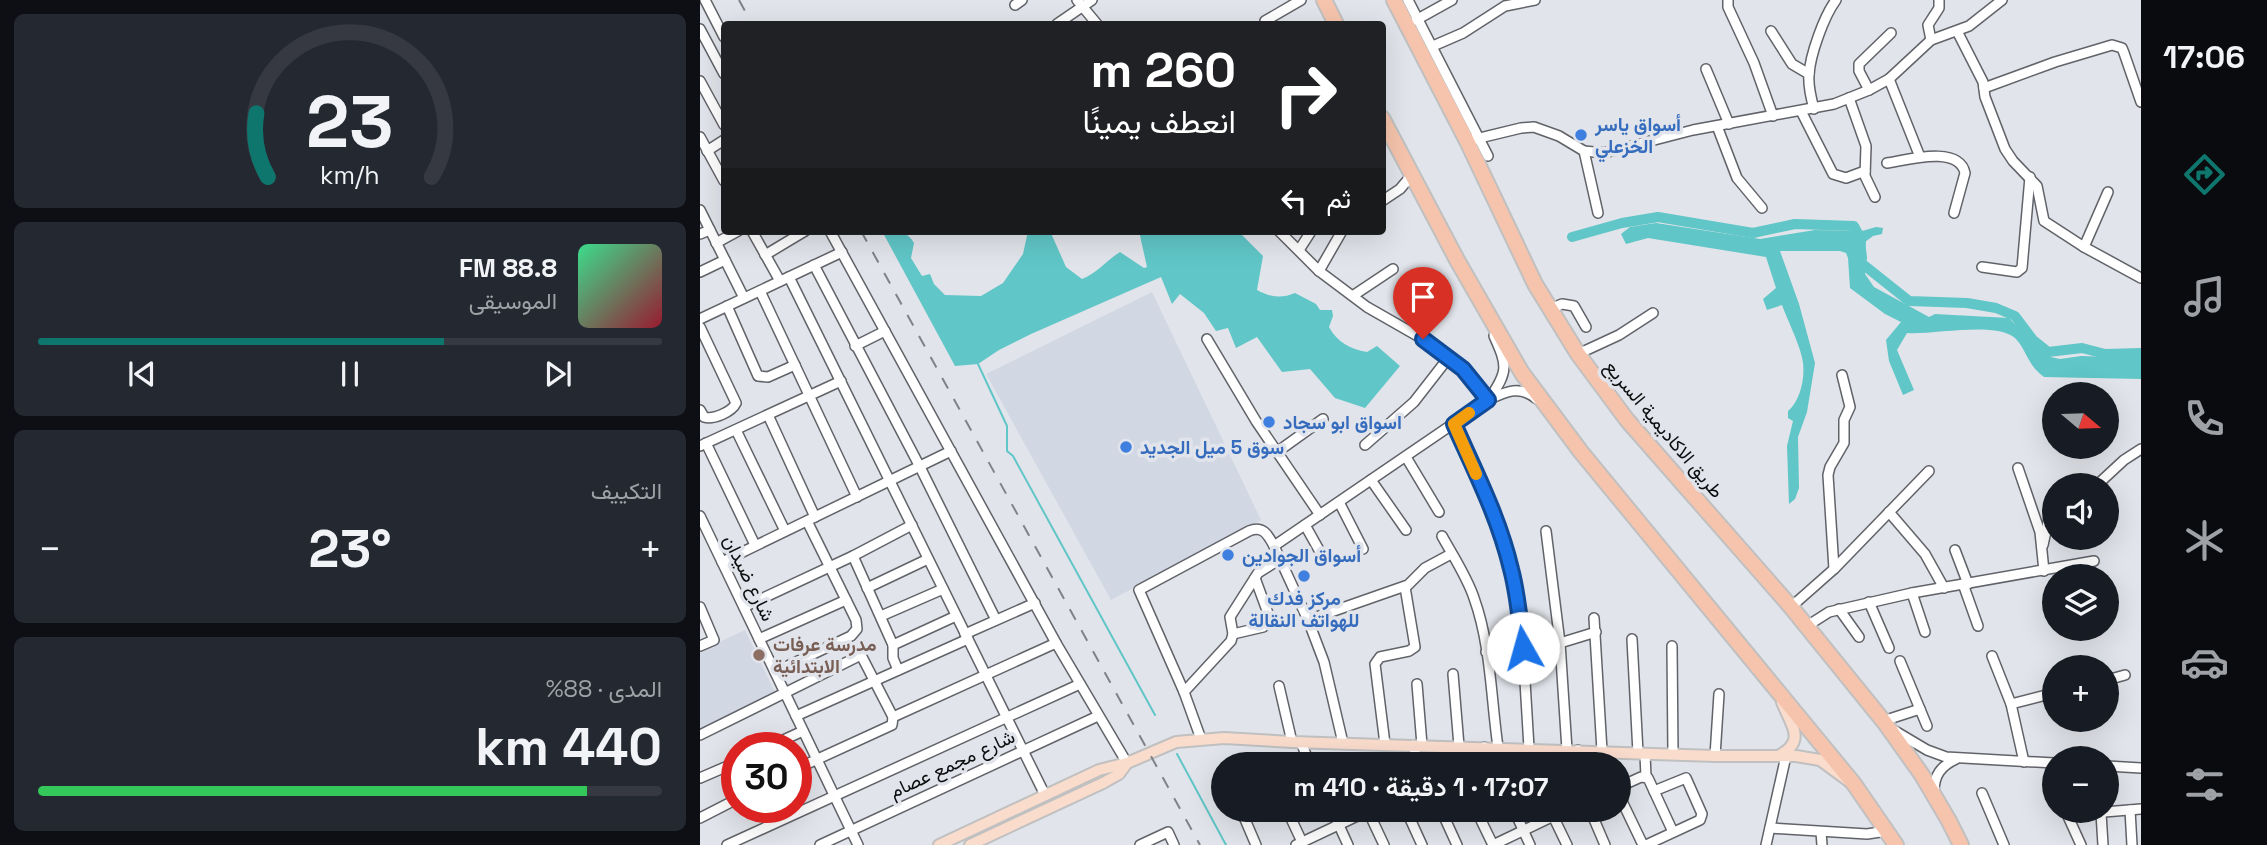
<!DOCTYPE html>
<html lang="ar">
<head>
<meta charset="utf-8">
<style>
	:root { --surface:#171b24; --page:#242831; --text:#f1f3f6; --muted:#9ea1a6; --line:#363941; --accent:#0f766e }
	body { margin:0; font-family:"Space Grotesk",Vazirmatn,sans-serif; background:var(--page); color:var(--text); direction:rtl; height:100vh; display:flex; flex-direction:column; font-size:26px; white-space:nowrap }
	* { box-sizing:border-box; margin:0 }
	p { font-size:23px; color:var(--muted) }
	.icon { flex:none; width:38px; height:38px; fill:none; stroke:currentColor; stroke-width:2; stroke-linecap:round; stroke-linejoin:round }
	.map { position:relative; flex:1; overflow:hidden; direction:ltr }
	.side { display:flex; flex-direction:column; gap:14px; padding:14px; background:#0d0f14; width:700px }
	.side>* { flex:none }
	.hud { position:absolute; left:21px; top:21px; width:665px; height:214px; border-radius:7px; box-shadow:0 7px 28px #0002; direction:rtl; background:#202124; color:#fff; overflow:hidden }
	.needle { width:46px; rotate:109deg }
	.controls { position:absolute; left:1342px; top:382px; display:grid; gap:14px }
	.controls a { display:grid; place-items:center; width:77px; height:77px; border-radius:50%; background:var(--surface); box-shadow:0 7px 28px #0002; font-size:35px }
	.speed { position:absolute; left:21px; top:732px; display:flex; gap:14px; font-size:35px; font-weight:700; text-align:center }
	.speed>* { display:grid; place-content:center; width:91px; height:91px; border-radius:50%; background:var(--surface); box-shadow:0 7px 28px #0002; line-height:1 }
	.speed .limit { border:10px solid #d22; background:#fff; color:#111 }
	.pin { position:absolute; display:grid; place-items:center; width:60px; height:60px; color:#fff; margin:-72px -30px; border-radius:50% 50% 50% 0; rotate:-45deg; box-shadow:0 0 7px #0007 }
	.pin .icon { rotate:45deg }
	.me { position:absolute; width:77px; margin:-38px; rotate:353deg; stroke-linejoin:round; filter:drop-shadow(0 0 5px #0008) }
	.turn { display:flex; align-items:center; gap:24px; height:147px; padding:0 35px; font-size:32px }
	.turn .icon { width:91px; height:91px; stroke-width:2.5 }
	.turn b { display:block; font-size:49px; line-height:60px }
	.then { display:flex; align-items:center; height:66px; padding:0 35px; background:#0003; gap:14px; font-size:26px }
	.big { font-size:52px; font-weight:600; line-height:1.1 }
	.side .tile { flex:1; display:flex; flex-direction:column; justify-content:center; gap:10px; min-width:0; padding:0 24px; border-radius:10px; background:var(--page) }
	.side .dial { align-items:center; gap:0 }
	.dial svg { height:182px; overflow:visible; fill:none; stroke:var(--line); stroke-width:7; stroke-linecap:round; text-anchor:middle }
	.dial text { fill:var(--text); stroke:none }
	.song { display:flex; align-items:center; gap:21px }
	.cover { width:84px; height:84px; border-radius:10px; background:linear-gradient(135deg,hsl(150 70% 55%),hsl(350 70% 35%)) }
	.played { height:7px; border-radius:4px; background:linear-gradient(90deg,var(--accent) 65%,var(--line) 65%) }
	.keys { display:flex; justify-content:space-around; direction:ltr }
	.heat { display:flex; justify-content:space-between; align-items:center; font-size:38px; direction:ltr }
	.charge { height:10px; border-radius:5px; background:linear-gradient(90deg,#34c759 88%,var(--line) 0) }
	.trip { position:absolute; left:511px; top:752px; width:420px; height:70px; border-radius:35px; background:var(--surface); box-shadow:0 7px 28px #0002; font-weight:600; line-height:70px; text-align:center; direction:rtl }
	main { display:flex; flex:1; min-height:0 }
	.dock { display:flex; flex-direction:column; width:126px; justify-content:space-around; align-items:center; background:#090b0e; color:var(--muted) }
	.dock .icon { width:49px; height:49px }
	.dock .active { color:var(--accent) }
	.dock b { font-size:32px; color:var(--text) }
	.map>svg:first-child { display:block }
	.built { fill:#d1d8e4 }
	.water { fill:#60c6c7 }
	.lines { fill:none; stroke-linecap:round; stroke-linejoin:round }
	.stream { stroke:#60c6c7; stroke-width:2 }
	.river { stroke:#60c6c7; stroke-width:10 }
	.minor-casing { stroke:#616369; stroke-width:12 }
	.major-casing { stroke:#c0c0c1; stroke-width:14 }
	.highway-casing { stroke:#c0c0c1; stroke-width:18 }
	.minor { stroke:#fff; stroke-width:9 }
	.major { stroke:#fadccd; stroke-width:10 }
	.highway { stroke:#f6c4ac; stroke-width:14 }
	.rail { stroke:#808287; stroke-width:2; stroke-dasharray:12 12; stroke-linecap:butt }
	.route-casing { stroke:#114b97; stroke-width:18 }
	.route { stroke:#1a73e8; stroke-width:12 }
	.slow { stroke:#f59e0b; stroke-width:12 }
	.shop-dot { fill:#3f7fe0; stroke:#e1e4ea; stroke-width:2.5 }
	.education-dot { fill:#8d6e63; stroke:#e1e4ea; stroke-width:2.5 }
	.labels { text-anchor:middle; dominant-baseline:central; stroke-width:7; stroke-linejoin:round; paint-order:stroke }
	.shop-label { font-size:19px; font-weight:bold; fill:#366cbe; stroke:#e1e4ea; text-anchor:start }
	.street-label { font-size:19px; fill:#0c0d0f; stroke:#e1e4ea }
	.education-label { font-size:19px; font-weight:bold; fill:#785e54; stroke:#e1e4ea; text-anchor:start }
</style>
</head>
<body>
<main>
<nav class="dock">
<b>17:06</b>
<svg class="icon active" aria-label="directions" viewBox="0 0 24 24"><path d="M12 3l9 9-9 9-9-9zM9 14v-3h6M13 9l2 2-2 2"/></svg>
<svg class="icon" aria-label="music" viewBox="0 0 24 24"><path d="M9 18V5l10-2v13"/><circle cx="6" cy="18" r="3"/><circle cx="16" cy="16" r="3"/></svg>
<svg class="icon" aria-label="phone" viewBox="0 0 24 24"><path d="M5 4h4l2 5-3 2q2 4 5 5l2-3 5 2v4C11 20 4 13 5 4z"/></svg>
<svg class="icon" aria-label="climate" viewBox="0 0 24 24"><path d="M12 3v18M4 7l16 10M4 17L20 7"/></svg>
<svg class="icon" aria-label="car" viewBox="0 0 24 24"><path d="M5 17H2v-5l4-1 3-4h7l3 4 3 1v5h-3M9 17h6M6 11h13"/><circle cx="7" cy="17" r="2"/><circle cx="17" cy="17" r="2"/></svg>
<svg class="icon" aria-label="filters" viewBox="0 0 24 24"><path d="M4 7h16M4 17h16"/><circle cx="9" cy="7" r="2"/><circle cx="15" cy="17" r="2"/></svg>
</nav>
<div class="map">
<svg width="1441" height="845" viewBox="0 0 1441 845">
	<rect width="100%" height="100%" fill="#e1e4ea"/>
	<!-- built -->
	<g class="built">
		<polygon points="452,292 561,520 411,600 286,374"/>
		<polygon points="45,630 75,692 0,728 0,651"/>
	</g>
	<!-- water -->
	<g class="water">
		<path d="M956,223L1060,239L1115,230L1162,231L1176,227L1183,228L1182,234L1173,236L1165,242L1167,257L1165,274L1174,287L1229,317L1235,314L1309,318L1346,356L1360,359L1381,356L1441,358V379L1344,377C1327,365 1327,350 1315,338C1296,321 1233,335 1207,333L1197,350L1214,390L1203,395L1189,361L1186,340L1201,322L1185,314L1150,288L1148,258L1146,253L1140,251H1080L1099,304L1115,363L1107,412L1098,437L1099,488L1095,499L1089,504L1087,446L1093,421L1088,418V411C1100,401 1105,379 1103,363C1102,349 1087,319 1082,305L1067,310L1063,299L1076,288L1066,257L948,238L926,244L921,234L930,227Z"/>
		<path d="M182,231C196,231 207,230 214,243L211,258L222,276L230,274L234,284L245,295L281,296L303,283L323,254L328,231H350L366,267L382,279C397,273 406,261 420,252L444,268L447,267L439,231H538L563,256L557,290C570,297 581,299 595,293L616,304L620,310H632L633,316L629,327C637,342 650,349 667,352L677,346L700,366L665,408L635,398L610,369L582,372L557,337L536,348L528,328L516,331L504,313L480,294L472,304L461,277L331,334L299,350L278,364L255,366Z"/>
	</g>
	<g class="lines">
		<!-- stream -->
		<g class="stream">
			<polyline points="278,364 307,426 307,451 313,456 455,715"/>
			<polyline points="477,754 526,845"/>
		</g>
		<!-- river -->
		<polyline class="river" points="872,237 922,223 958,217 1053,233 1095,224 1154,226 1161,239 1160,262 1209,301 1267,303 1296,308 1315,316 1333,340 1348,352 1382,348 1405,354 1441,353"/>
		<!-- minor casing -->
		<g class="minor-casing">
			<g id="minor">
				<polyline points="5,0 24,37"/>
				<polyline points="377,0 397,24"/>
				<polyline points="708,0 788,156"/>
				<polyline points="1028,0 1028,7 1054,63 1073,116"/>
				<polyline points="315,5 322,0"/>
				<polyline points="716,20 752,0"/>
				<polyline points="357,24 392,0"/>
				<polyline points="565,24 565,21 601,0"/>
				<polyline points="0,29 24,74"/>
				<polyline points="1071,31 1092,64 1109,74"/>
				<polyline points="1257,31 1283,82 1285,97 1305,149 1313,161 1337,186 1344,221 1384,247 1441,278"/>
				<polyline points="1231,40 1228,25 1239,8 1239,0"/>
				<polyline points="733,46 763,33 805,6 835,0"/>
				<polyline points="1006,69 1029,124"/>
				<polyline points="1189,79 1220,157"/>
				<polyline points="0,81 24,125"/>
				<polyline points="1284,88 1355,62 1412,45 1422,48 1424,53 1441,102"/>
				<polyline points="1169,90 1159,71 1159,64 1191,33"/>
				<polyline points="1149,98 1166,146 1165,176 1175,197"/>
				<path d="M1114,109C1111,98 1108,86 1109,75C1110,55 1124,16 1136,0"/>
				<polyline points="1101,111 1133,174 1146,178 1165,171"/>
				<polyline points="1017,126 1037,178 1062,208"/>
				<polyline points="0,137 24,181"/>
				<polyline points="767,141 821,128 834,127 859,136 884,151 904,153 993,130 1134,104 1169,90 1189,79 1231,40 1269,26 1302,0"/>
				<polyline points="7,151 24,140"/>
				<polyline points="884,151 898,213"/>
				<path d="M1187,163C1207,160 1259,145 1265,173L1254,213"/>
				<polyline points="682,201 700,189 711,176"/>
				<polyline points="0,210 44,298"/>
				<polyline points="52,231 80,281"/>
				<polyline points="130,231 356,643 427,763"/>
				<polyline points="579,231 619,271 667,307 723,339 763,369 788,400"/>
				<polyline points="0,234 10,230"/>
				<polyline points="16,243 38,231"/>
				<polyline points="1384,247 1408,192"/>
				<polyline points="599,250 610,233"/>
				<polyline points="65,255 105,231"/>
				<polyline points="114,265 220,467 296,620"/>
				<polyline points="1282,267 1317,272 1322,268 1330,177"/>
				<polyline points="619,271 642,231"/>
				<polyline points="0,272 25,260"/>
				<polyline points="89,277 345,795"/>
				<polyline points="60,291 157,497"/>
				<polyline points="654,295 693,269"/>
				<polyline points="27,306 58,376 68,377 95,365"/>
				<polyline points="850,309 862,304 874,306 886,327"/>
				<polyline points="0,319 142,252"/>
				<path d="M0,327L36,403C32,412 13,420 4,417L0,410"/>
				<polyline points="507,339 556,421 620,515"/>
				<polyline points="155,346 185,331"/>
				<polyline points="878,354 919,335 953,313"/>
				<path d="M789,399C809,371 807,365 794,336"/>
				<polyline points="68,415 115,517"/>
				<polyline points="754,424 791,508 811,568 823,648 829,748 833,765"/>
				<polyline points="36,430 85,531"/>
				<polyline points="6,443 55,545"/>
				<polyline points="665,445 714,402 749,357"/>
				<polyline points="0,446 141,381"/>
				<polyline points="577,452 623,419"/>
				<polyline points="706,457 739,512"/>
				<polyline points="1318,468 1340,532 1344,571"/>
				<polyline points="671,480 706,530"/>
				<polyline points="1397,485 1424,460 1441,449"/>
				<polyline points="639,502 663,549"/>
				<polyline points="1189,512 1225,554 1244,588"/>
				<polyline points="0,516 158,845"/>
				<polyline points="605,525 619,550"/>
				<polyline points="846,531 860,643 867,750"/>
				<path d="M742,536C753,556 767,577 774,598C791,645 791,699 798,747"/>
				<polyline points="1343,545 1348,522 1354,514"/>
				<path d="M574,546L788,400C807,391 820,385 837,399"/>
				<polyline points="1255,550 1268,584"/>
				<polyline points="153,556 193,645 193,658 198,670"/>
				<polyline points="22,562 251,451"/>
				<polyline points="1134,569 1128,475 1130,467 1144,443 1144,420 1150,407 1142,375"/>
				<polyline points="1263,584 1278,626"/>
				<polyline points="167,588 228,559"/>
				<polyline points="1212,593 1225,632"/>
				<polyline points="1169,602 1189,648"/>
				<polyline points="0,607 14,640 0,646"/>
				<polyline points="44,607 153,556 212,525"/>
				<polyline points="1091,607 1134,569 1229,471"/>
				<polyline points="1139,609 1159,637"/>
				<polyline points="181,616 243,589"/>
				<polyline points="894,618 902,751"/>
				<polyline points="608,620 708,585 725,568 751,554"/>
				<polyline points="1107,626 1129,612 1212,593 1394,561"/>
				<polyline points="265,634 335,603"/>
				<polyline points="533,634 563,627 569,623 569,616 555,578"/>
				<polyline points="59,639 146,600"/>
				<polyline points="932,639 938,753"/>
				<polyline points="193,645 256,616"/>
				<polyline points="972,646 973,754"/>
				<polyline points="786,652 860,643 896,632"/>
				<polyline points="1292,656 1311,704 1324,762"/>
				<polyline points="1200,661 1227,726"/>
				<polyline points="75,672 151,636 157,629 156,620 107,521"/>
				<polyline points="753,674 759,746"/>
				<polyline points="1407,680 1425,675"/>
				<polyline points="717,684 722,745"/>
				<polyline points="579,686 592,742"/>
				<polyline points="484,692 531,641 533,634 530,617 558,573 580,559"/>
				<polyline points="1311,704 1354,693"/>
				<polyline points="96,716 268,639"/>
				<polyline points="193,717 356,643"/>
				<polyline points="1183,721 1220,709"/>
				<polyline points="1195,731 1227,750 1246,757 1354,763"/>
				<polyline points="0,735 161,655 193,717 192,725 96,769"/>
				<path d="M501,739L484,692L439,590L549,531C563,525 568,535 574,546L608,620L624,662L643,743"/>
				<polyline points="601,742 610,765"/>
				<polyline points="685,744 675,664 680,657 709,651 715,647 705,587"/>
				<polyline points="713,745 719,765"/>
				<polyline points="68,747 103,731"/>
				<polyline points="784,747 793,765"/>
				<polyline points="878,750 883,765"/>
				<polyline points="945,754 946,777"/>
				<polyline points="1015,756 1019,694"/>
				<polyline points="1407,766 1441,768"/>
				<polyline points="0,778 37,762"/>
				<polyline points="919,787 941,777 948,778 973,832"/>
				<path d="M1234,792C1234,775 1241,766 1256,759"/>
				<polyline points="1282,793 1304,845"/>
				<polyline points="919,795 943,845"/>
				<polyline points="541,810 556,845"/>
				<polyline points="587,810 602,842"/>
				<polyline points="632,810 648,845"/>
				<polyline points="706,810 722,845"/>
				<polyline points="741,810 757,845"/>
				<polyline points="776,810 793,845"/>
				<polyline points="814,810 830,845"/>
				<polyline points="890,810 905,845"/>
				<polyline points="1430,810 1432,845"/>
				<polyline points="668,811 684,845"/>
				<polyline points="1366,812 1381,845"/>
				<polyline points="1401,813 1403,845"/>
				<polyline points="1368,815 1441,809"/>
				<polyline points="853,816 867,845"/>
				<polyline points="0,818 37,799"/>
				<polyline points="1070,828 1167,834 1187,831"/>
				<polyline points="1121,832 1122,845"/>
				<polyline points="27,845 380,684"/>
				<polyline points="120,845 398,716"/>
				<polyline points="440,845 468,832 474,845"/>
				<polyline points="596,845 670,810"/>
				<polyline points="793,845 866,810"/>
				<polyline points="946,845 1000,820 1002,814 986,778 954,791"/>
				<polyline points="1066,845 1086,756"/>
			</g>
		</g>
		<!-- major casing -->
		<g class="major-casing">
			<g id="major">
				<path d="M1078,756C1108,741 1090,724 1082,702"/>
				<polyline points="239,845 399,770 427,763 476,742 524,738 592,742 1015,756 1096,756 1120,760 1150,782"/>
				<polyline points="270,845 403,783 419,774 427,763"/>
			</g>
		</g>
		<!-- highway casing -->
		<g class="highway-casing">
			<g id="highway">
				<polyline points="624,0 636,24"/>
				<polyline points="694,0 767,141 835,284 878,354 927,420 1091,607 1185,723 1222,775 1249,821 1261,845"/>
				<polyline points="682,118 757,260 822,373 881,452 1154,784 1196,845"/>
			</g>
		</g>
		<!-- minor -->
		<use href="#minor" class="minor"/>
		<!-- major -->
		<use href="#major" class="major"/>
		<!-- highway -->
		<use href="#highway" class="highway"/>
		<!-- rail -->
		<g class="rail">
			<polyline points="39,0 52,24"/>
			<polyline points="161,231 500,845"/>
		</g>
	</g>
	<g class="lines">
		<!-- route casing -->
		<g class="route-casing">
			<path id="route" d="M723,339L763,369L788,400L754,424C775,471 799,518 811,569C818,595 820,622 823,648"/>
		</g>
		<!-- route -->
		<use href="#route" class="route"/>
		<!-- slow -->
		<polyline class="slow" points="769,413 754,424 776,474"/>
	</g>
	<!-- markers -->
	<g class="shop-dot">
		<circle cx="881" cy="135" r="7"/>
		<circle cx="569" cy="422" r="7"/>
		<circle cx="426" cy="447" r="7"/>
		<circle cx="528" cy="555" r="7"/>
		<circle cx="604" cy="576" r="7"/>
	</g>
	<circle class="education-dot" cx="59" cy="655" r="7"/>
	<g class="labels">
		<!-- shop labels -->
		<g class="shop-label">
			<text x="895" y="124">أسواق ياسر<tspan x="895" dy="22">الخزعلي</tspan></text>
			<text x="583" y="422">اسواق ابو سجاد</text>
			<text x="440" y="447">سوق 5 ميل الجديد</text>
			<text x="542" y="555">أسواق الجوادين</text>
			<text x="604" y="598" text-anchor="middle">مركز فدك<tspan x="604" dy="22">للهواتف النقالة</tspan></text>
		</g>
		<!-- street labels -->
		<g class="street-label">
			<text transform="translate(964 429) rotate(50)">طريق الاكاديمية السريع</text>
			<text transform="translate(49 578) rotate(64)">شارع ضيدان</text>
			<text transform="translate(252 764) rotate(-25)">شارع مجمع عصام</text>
		</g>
		<!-- education labels -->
		<g class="education-label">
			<text x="73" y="644">مدرسة عرفات<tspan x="73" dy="22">الابتدائية</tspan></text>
		</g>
	</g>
</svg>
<div class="controls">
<a><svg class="needle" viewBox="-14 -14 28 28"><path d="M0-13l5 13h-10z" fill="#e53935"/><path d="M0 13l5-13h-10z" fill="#9ea1a6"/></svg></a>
<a><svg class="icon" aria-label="sound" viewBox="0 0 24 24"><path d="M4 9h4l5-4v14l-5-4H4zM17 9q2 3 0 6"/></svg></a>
<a><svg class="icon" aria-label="layers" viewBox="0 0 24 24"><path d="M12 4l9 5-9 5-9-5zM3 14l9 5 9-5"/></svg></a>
<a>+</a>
<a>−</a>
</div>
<div class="speed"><div class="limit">30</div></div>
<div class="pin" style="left:723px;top:339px;background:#d93025"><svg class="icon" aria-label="arrive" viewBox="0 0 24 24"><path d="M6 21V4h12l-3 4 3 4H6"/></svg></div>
<svg class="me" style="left:823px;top:648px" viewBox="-20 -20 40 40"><circle r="19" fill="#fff"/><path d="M0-13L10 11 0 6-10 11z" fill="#1a73e8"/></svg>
<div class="trip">17:07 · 1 دقيقة · 410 m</div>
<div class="hud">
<div class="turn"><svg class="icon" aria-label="right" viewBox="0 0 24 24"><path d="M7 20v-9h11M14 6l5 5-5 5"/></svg><div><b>260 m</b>انعطف يمينًا</div></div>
<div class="then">ثم<svg class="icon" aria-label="left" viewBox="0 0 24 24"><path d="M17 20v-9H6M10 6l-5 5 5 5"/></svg></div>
</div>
</div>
<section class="side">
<div class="tile dial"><svg viewBox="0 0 100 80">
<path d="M14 69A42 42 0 1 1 86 69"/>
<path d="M14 69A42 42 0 0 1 9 41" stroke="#0f766e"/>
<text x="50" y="56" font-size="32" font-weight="700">23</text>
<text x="50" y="72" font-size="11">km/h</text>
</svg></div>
<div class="tile">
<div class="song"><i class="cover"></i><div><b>88.8 FM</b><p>الموسيقى</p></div></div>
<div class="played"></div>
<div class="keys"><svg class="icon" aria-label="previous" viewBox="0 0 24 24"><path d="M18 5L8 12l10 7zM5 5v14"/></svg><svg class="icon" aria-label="pause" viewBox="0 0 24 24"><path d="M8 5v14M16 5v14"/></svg><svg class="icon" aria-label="next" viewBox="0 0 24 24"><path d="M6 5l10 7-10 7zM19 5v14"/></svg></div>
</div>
<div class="tile"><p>التكييف</p>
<div class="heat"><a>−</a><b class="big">23°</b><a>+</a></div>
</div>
<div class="tile"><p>المدى · 88%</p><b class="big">440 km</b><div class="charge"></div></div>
</section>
</main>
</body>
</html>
